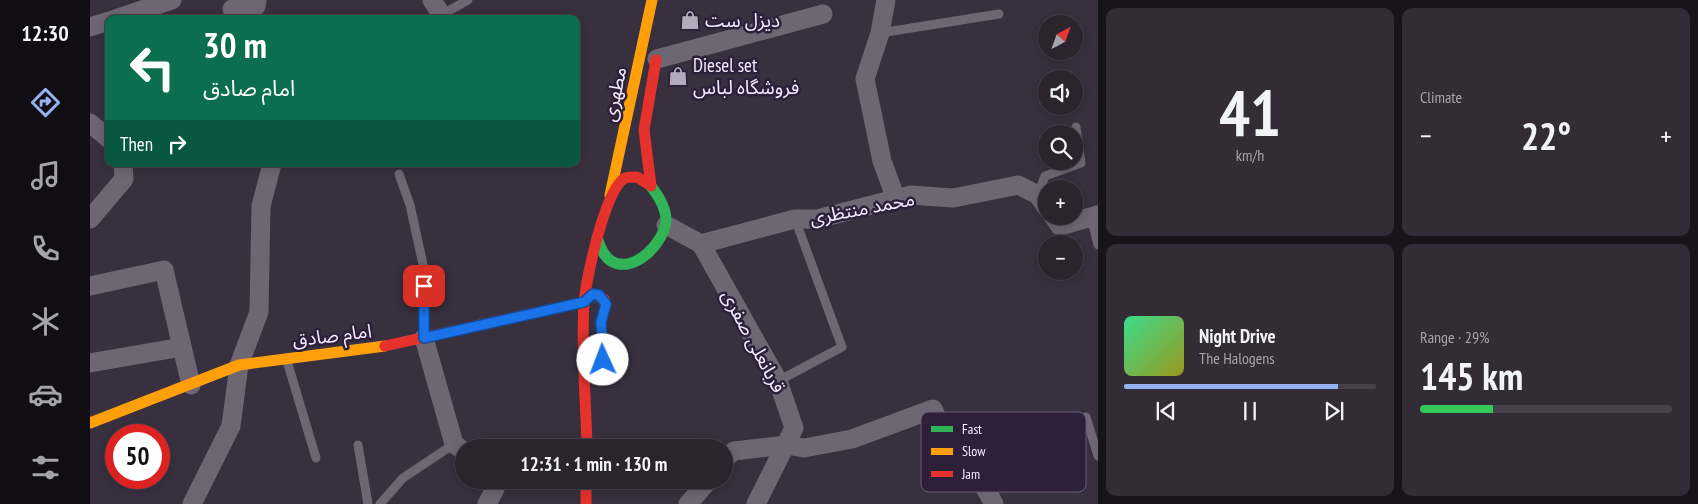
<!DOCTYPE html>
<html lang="en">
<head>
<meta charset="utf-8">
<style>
	:root { --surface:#2a242f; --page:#322c37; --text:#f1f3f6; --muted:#a5a4aa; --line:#46414b; --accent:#95b2f1 }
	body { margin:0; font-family:"PT Sans Narrow","Noto Sans Arabic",sans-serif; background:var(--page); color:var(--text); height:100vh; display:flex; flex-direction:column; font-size:19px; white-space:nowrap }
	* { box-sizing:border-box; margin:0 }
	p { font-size:16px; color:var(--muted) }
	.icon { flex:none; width:28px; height:28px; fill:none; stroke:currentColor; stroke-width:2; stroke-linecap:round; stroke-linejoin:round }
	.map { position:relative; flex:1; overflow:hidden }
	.sheet { display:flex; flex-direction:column; gap:8px; padding:8px; background:#17141a; width:600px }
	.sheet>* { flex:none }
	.top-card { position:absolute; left:15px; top:15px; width:475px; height:152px; border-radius:10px; box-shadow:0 2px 12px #0003,0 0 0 1px var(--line); background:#0b6e4f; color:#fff; overflow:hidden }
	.needle { width:32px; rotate:41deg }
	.fabs { position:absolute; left:948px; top:15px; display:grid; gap:10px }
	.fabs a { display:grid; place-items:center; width:45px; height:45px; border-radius:50%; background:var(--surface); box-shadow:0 2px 12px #0003,0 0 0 1px var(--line); font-size:25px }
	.speed { position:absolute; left:15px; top:424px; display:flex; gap:10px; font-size:25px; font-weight:700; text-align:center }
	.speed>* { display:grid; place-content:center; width:65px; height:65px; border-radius:50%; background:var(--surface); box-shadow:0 2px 12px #0003,0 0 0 1px var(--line); line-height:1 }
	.speed .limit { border:8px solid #d22; background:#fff; color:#111 }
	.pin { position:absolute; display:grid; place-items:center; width:42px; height:42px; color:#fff; margin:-21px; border-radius:10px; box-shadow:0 2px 8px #0006 }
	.me { position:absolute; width:55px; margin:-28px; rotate:358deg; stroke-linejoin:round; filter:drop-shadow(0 0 4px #0008) }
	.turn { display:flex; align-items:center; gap:18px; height:105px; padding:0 15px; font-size:22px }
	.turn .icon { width:65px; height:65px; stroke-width:2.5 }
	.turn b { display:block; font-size:35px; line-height:42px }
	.then { display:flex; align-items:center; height:48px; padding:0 15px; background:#0003; gap:10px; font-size:19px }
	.big { font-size:38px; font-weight:700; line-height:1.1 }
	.sheet .card { flex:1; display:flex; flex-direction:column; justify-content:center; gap:8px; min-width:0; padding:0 18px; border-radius:10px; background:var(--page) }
	.sheet .dial { align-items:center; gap:0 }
	.dial b { font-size:65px; line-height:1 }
	.song { display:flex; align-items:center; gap:15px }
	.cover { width:60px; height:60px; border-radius:8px; background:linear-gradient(135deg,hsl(150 70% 55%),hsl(60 70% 35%)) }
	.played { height:5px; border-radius:2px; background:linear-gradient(90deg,var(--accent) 85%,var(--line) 85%) }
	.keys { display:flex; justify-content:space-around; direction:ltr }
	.heat { display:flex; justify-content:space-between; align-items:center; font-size:28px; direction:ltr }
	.charge { height:8px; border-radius:4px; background:linear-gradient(90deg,#34c759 29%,var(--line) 0) }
	.sheet .tiles { flex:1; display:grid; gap:8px; grid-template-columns:repeat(2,1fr) }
	.trip { position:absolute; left:365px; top:439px; width:278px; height:50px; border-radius:25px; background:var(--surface); box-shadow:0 2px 12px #0003,0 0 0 1px var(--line); font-weight:700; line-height:50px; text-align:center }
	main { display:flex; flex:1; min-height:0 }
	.tabs { display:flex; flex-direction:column; width:90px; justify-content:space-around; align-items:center; background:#110e13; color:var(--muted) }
	.tabs .icon { width:35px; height:35px }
	.tabs .active { color:var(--accent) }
	.tabs b { font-size:22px; color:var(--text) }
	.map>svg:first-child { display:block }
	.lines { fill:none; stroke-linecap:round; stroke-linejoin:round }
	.lane { stroke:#6e6773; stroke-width:9 }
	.street { stroke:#6e6773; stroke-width:19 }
	.fast { stroke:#30b455; stroke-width:11 }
	.slow { stroke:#ff9f0a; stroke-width:11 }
	.jam { stroke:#e5322d; stroke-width:11 }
	.route-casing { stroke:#114b97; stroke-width:12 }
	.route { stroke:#1a73e8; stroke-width:9 }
	.labels { text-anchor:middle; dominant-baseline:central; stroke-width:5; stroke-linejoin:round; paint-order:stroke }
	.poi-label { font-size:19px; fill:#f5ecfe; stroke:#2f203a; text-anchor:start }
	.street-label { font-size:19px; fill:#f5ecfe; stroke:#2f203a }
	.key { fill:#2f203a; stroke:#6a5d75; stroke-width:1 }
	.key-label { font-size:14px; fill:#f5ecfe }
</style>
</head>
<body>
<main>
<nav class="tabs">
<b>12:30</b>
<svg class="icon active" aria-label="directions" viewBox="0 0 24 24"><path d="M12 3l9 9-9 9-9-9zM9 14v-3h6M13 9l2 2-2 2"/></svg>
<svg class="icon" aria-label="music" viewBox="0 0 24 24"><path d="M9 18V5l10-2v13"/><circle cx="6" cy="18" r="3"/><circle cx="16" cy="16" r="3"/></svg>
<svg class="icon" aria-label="phone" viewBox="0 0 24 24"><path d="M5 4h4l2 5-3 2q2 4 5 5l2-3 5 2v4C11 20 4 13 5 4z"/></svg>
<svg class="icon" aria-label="climate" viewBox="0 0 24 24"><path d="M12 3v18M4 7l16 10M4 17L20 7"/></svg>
<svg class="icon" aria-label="car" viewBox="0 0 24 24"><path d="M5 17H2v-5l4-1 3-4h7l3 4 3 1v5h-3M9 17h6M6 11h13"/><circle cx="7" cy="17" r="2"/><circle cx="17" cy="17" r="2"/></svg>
<svg class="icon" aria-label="filters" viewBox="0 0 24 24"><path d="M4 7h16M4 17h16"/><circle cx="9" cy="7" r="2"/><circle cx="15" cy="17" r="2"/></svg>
</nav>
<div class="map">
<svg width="1008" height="504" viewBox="0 0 1008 504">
	<rect width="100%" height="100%" fill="#38303f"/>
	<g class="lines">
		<!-- lane -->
		<g class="lane">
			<polyline points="353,14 378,0"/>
			<polyline points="790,33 909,14"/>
			<polyline points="309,174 320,205 334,269 334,336"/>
			<polyline points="948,195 955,176 991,163 986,127"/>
			<polyline points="1001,217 1008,245"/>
			<polyline points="197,361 226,458"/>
			<polyline points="688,381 752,347 705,219"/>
			<polyline points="996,417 1008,456"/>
			<polyline points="268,445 278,504"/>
			<polyline points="290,504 313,478 364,444"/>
		</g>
		<!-- street -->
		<g class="street">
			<polyline points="342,0 354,19"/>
			<polyline points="796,0 790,33 775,79 792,161 806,199"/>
			<polyline points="142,9 166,6 167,0"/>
			<polyline points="25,19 82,0"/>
			<polyline points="0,27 19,21"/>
			<polyline points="567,59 733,14"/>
			<polyline points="0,123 19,139"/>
			<polyline points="963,216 970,226 1008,215"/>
			<polyline points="0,219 34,179 33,164"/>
			<polyline points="576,225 611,244 688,381 704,428 666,504"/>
			<polyline points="611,244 705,219 727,219 821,195 863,198 928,185 948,195 956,207"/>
			<polyline points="0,286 74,270 101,385"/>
			<polyline points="334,338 364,444 374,451"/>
			<polyline points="0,363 92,347"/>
			<polyline points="634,459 644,451 696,445 714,448 762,439 843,409 864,453 880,461 904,504"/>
			<polyline points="102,504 141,426 149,365 169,312 171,206 182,164"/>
			<polyline points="397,504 405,489 399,480"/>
			<polyline points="598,504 619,480"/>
		</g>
		<!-- fast -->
		<path class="fast" d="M507,238C510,246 513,256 521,261C544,275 575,242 576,220C576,208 568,195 560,185"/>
		<!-- slow -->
		<g class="slow">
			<polyline points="520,195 562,0"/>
			<polyline points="0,423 149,365 295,346"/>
		</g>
		<!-- jam -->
		<g class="jam">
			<polyline points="561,186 554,130 566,60"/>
			<polyline points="295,346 494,302 503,294 514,299 516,304"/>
			<path d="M497,448C496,400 491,351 494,303C496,279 515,189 535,178C538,177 544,177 547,177L560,185"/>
			<polyline points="496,480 496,504"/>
		</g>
	</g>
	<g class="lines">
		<!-- route casing -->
		<g class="route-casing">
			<polyline id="route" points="334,286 334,338 494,302 503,294 509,295 516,304 511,322 513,360"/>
		</g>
		<!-- route -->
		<use href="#route" class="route"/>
	</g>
	<!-- icons -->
	<defs>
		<g id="shop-bare" transform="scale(1.5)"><path d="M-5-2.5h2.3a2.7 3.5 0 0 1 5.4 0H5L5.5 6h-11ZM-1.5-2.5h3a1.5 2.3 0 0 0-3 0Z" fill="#b3aabb" stroke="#2f203a" stroke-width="2.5" paint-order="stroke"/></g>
	</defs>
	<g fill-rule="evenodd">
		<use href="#shop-bare" x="600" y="20"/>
		<use href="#shop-bare" x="588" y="76"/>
	</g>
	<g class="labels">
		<!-- poi labels -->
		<g class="poi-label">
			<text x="615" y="20">دیزل ست</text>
			<text x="603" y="65">Diesel set<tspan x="603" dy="22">فروشگاه لباس</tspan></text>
		</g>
		<!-- street labels -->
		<g class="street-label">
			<text transform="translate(524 94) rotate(-78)">مطهری</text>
			<text transform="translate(772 208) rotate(-11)">محمد منتظری</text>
			<text transform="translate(242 335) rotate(-7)">امام صادق</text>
			<text transform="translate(664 341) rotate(62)">قربانعلی صفری</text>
		</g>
	</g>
	<!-- legend -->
	<rect x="831" y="412" width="165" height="80" rx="8" class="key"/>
	<rect x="841" y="426" width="22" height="6" fill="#30b455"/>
	<rect x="841" y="448" width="22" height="7" fill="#ff9f0a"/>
	<rect x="841" y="471" width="22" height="6" fill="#e5322d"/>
	<g class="key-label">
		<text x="872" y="434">Fast</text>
		<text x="872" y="456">Slow</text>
		<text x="872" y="479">Jam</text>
	</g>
</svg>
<div class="fabs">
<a><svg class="needle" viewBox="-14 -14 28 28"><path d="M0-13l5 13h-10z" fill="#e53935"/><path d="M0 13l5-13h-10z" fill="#a5a4aa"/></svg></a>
<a><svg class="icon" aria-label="sound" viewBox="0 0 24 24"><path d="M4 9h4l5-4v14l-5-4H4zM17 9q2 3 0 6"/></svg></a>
<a><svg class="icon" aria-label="search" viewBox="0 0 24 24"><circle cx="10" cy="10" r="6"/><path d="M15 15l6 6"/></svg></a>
<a>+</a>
<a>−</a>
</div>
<div class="speed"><div class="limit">50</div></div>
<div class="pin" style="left:334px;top:286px;background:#d93025"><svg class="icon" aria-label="arrive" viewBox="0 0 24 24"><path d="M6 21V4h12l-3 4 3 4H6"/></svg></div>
<svg class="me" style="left:513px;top:360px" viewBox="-20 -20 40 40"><circle r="19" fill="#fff"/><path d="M0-13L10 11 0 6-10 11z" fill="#1a73e8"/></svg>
<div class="trip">12:31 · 1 min · 130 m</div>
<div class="top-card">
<div class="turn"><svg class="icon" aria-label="left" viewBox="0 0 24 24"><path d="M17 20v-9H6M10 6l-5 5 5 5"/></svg><div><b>30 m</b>امام صادق</div></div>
<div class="then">Then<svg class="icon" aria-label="right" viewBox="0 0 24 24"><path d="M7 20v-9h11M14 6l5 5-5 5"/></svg></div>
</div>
</div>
<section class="sheet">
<div class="tiles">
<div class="card dial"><b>41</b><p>km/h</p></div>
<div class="card"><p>Climate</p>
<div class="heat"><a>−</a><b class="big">22°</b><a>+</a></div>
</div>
<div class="card">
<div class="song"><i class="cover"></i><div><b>Night Drive</b><p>The Halogens</p></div></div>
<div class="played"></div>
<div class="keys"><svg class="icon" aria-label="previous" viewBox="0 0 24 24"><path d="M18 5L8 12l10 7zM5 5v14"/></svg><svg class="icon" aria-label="pause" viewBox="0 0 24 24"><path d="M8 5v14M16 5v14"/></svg><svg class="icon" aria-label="next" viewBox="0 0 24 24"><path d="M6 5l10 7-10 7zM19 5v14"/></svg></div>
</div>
<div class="card"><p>Range · 29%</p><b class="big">145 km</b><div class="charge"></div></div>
</div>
</section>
</main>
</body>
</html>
